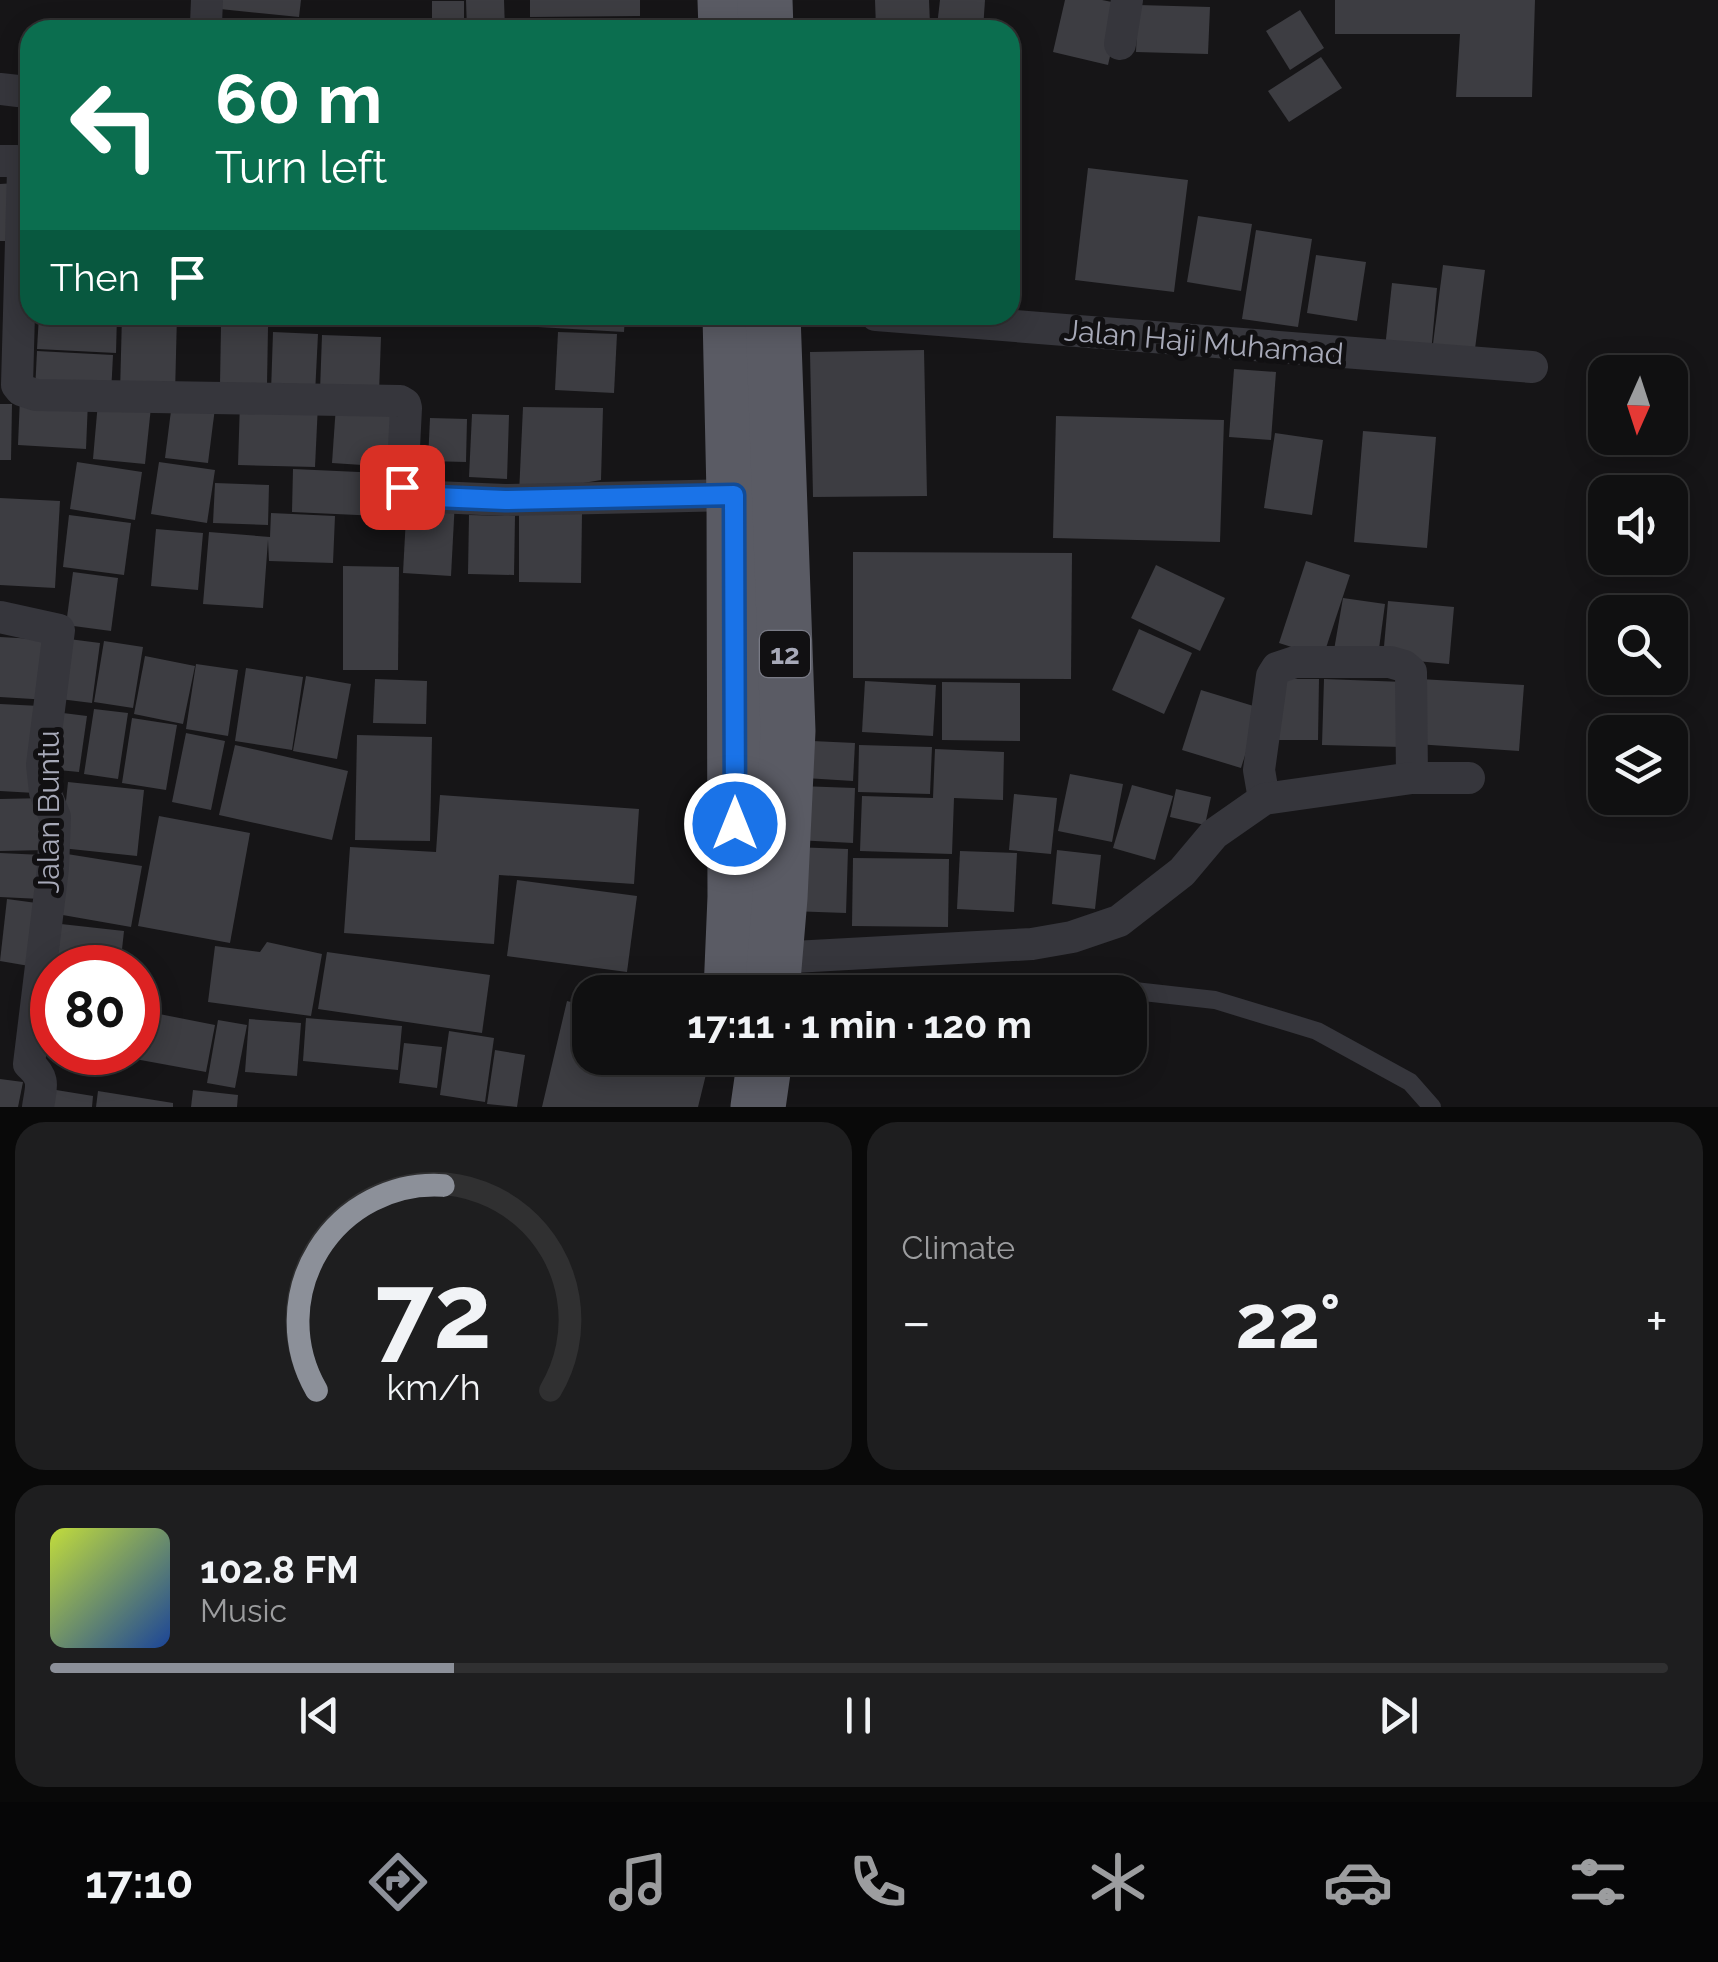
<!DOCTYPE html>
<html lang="en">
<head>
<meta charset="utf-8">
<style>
	:root { --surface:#101011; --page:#1e1e1f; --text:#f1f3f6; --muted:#9c9d9f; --line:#303031; --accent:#8c9099 }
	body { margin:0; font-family:Raleway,sans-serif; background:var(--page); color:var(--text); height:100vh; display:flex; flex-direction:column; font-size:38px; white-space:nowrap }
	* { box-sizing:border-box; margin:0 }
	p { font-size:32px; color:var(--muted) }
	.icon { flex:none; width:55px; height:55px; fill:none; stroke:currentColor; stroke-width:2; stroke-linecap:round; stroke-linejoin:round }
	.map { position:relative; height:1107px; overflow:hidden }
	.drawer { display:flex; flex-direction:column; gap:15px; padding:15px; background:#090909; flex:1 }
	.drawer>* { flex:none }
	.guide { position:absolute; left:20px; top:20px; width:1000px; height:305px; border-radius:30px; box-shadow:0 5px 25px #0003,0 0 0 2px var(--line); background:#0b6e4f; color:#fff; overflow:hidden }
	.needle { width:65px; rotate:183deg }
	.fabs { position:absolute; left:1588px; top:355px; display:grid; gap:20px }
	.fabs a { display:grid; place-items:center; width:100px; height:100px; border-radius:20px; background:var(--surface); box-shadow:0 5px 25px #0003,0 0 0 2px var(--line); font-size:50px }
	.speed { position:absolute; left:30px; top:945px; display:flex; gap:20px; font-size:50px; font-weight:700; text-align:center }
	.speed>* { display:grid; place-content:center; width:130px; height:130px; border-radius:50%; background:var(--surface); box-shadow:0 5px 25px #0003,0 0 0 2px var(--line); line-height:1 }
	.speed .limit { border:15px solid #d22; background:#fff; color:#111 }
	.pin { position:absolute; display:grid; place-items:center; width:85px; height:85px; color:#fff; margin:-42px; border-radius:20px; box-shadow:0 5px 15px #0006 }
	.me { position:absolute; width:110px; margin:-55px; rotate:0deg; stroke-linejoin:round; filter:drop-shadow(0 0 8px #0008) }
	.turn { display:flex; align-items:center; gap:35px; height:210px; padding:0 30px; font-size:45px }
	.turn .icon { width:130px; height:130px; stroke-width:2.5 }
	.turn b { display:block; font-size:70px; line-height:85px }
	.then { display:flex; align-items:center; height:95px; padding:0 30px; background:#0003; gap:20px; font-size:38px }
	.big { font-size:75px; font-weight:700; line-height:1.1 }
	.drawer .widget { flex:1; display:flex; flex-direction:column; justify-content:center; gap:15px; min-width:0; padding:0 35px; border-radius:30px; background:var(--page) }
	.drawer .dial { align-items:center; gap:0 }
	.dial svg { height:260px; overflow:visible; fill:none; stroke:var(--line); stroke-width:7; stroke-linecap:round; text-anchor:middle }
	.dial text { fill:var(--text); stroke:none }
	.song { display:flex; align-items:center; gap:30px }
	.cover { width:120px; height:120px; border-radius:15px; background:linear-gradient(135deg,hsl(70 70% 55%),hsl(220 70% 35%)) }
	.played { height:10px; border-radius:5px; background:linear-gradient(90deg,var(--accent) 25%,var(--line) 25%) }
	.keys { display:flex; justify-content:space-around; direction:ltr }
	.heat { display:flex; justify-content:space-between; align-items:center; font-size:55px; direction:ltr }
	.drawer .tiles { flex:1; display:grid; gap:15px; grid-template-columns:1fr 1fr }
	.widget:last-child { grid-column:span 2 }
	.trip { position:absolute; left:572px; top:975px; width:575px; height:100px; border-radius:30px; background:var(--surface); box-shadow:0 5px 25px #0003,0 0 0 2px var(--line); font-weight:700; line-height:100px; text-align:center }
	.tab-bar { display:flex; height:160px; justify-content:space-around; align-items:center; background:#060607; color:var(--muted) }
	.tab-bar .icon { width:70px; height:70px }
	.tab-bar .on { color:var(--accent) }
	.tab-bar b { font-size:45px; color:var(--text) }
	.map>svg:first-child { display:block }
	.building { fill:#3d3d42 }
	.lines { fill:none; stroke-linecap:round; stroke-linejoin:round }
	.service { stroke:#36363c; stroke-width:18 }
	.minor { stroke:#36363c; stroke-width:32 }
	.trunk { stroke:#5a5b64; stroke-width:55 }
	.route-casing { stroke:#114b97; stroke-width:25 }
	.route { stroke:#1a73e8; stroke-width:18 }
	.labels { text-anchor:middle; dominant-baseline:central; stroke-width:10; stroke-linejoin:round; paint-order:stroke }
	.shield { fill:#111012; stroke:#7a7b86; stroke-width:2.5 }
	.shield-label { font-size:28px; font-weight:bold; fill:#a7a9b8 }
	.street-label { font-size:30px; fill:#a7a9b8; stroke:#111012 }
</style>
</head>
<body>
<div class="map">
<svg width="1718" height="1107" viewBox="0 0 1718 1107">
	<rect width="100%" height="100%" fill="#161517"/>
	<!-- building -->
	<g class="building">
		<polygon points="221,0 301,0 299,17 220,9"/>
		<polygon points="466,0 504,0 505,30 467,30"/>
		<polygon points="530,0 640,0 640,16 530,17"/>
		<polygon points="875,0 929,0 930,25 876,28"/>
		<polygon points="940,0 985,0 983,30 937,26"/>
		<polygon points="1065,0 1102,0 1122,4 1108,65 1053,52"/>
		<polygon points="1335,0 1535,0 1532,97 1456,97 1460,34 1335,34"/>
		<rect x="432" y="1" width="32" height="29"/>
		<polygon points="1138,5 1210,7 1208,54 1136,52"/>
		<polygon points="1300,10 1324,48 1290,70 1266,31"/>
		<polygon points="245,20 300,23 299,30 245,30"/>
		<polygon points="644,23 645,30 532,30 532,26"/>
		<polygon points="1321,57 1342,88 1289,122 1268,91"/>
		<polygon points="1088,168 1188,180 1174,292 1075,280"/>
		<polygon points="16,183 17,241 0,241 0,184"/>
		<polygon points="1198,216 1252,224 1241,291 1187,282"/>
		<polygon points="1256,230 1312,239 1298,327 1242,319"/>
		<polygon points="1316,255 1366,262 1357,321 1307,313"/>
		<polygon points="1443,265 1485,270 1475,349 1433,344"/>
		<polygon points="1392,283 1437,288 1431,353 1385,348"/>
		<polygon points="39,315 117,315 116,353 37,349"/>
		<polygon points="122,315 177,315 175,394 120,393"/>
		<polygon points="539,315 625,315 624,332 538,327"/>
		<polygon points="221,326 268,327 267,385 220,384"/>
		<polygon points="273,332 318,334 315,394 271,392"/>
		<polygon points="558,332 617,334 614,393 555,390"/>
		<polygon points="322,335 381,337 379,393 320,391"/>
		<polygon points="924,350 927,496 813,497 810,352"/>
		<polygon points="37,351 113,355 111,394 35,391"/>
		<polygon points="1234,369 1276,372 1271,440 1229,437"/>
		<polygon points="20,397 88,401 86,449 18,445"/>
		<polygon points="240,401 318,404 315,467 238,465"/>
		<polygon points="98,402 151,407 145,464 93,459"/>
		<polygon points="172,403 215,408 208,463 165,458"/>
		<polygon points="0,404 12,404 11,460 0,460"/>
		<polygon points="336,405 397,409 393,467 332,463"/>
		<polygon points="523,407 603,408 601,480 519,494"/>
		<polygon points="472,414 509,415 507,479 469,477"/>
		<polygon points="1056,416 1224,420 1220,542 1053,538"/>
		<polygon points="430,418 467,419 466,462 428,461"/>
		<polygon points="1363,431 1436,437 1427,548 1354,542"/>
		<polygon points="1275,433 1323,440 1312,515 1264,508"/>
		<polygon points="77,462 142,472 135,520 70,509"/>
		<polygon points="159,462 215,470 207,523 151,514"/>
		<polygon points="293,469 381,473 379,516 292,512"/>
		<polygon points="215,483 269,485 268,525 213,523"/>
		<polygon points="0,498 60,501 55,588 0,585"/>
		<polygon points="407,498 455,500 451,576 403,573"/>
		<polygon points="519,512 582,513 581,583 519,582"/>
		<polygon points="271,513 335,516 333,563 269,561 268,540 263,608 203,604 209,532 270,537"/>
		<polygon points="69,515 131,523 124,575 63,567"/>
		<polygon points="469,515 515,516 514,575 468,574"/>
		<polygon points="156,529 203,533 198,590 151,586"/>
		<polygon points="853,552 1072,553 1071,679 853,678"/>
		<polygon points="1306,561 1350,575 1323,657 1279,643"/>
		<polygon points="1156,565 1225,598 1200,651 1131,618"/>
		<polygon points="343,566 399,567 398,670 343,670"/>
		<polygon points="73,572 118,578 111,631 66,625"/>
		<polygon points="1343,598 1385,604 1378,656 1334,650"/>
		<polygon points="1388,601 1454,607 1449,664 1383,658"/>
		<polygon points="1139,629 1192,653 1164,714 1112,690"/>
		<polygon points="0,637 53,640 49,700 0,697"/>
		<polygon points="61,638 100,643 92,703 52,698"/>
		<polygon points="104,641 143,647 133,708 94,702"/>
		<polygon points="145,656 195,666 183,724 134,714"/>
		<polygon points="196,664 238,670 228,736 186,729"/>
		<polygon points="246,668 303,677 292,750 235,741"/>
		<polygon points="306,676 351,684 337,759 293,751"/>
		<polygon points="375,679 427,681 426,724 373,723"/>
		<polygon points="1273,679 1319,679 1318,740 1272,740"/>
		<polygon points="1324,679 1404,682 1402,747 1322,745"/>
		<polygon points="1420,679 1524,685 1519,751 1416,744"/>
		<polygon points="865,681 936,685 933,736 862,732"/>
		<polygon points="942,682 1020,683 1020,741 942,740"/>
		<polygon points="1201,690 1260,708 1241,768 1182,750"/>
		<polygon points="0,704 40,706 35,793 0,791"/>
		<polygon points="94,709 128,713 118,779 84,774"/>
		<polygon points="55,712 87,716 79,772 48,769"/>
		<polygon points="132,718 177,725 166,790 122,783"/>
		<polygon points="186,733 225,741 211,810 172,802"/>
		<polygon points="357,735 432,737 430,841 355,840"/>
		<polygon points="791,740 855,743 853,781 789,777"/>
		<polygon points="235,745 348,771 332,840 219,815"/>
		<polygon points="859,745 932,747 930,794 858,792"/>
		<polygon points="935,749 1004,752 1003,800 954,798 952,854 860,851 862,796 933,798"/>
		<polygon points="1070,774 1123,784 1112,842 1058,831"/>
		<polygon points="68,782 144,790 137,856 61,848"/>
		<polygon points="1132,785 1173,796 1155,860 1113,848"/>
		<polygon points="799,786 855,788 853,843 796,840"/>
		<polygon points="1176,789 1211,797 1205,825 1170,817"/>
		<polygon points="1014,794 1057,798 1051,854 1009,850"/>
		<polygon points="440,795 639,809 634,884 499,875 494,944 344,933 350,847 436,852"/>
		<polygon points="46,798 47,850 0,851 0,799"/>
		<polygon points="159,816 250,833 230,943 138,926"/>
		<polygon points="792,847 848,849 846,913 790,911"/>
		<polygon points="1057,850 1101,855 1095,909 1052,904"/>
		<polygon points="960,851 1017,853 1014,912 957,909"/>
		<polygon points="0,853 43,855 41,899 0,897"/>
		<polygon points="67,854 142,866 131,927 57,914"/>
		<polygon points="853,858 949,859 948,927 852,926"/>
		<polygon points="517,880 637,896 627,972 507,956"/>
		<polygon points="7,899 44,904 35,967 0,961"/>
		<polygon points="52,923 124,931 120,968 48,961"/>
		<polygon points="267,942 322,954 311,1016 208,1002 215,946 260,952"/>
		<polygon points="327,952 490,975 482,1033 318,1009"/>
		<polygon points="567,1001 590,1007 590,1058 710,1058 698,1107 542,1107"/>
		<polygon points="144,1011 215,1025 206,1072 135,1059"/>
		<polygon points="306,1018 402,1026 398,1070 303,1061"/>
		<polygon points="249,1019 301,1023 297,1076 245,1072"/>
		<polygon points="218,1020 247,1025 235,1088 207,1083"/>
		<polygon points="449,1031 494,1038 485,1102 440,1095"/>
		<polygon points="404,1043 442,1047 437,1088 399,1083"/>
		<polygon points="495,1050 525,1055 517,1107 487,1104"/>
		<polygon points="0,1079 23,1082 18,1107 0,1107"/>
		<polygon points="50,1089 93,1096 92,1107 47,1107"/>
		<polygon points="193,1090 238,1095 237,1107 191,1107"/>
		<polygon points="98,1091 173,1103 173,1107 96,1107"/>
	</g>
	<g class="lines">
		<!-- service -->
		<polyline class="service" points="937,992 1063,983 1215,1000 1317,1031 1410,1082 1432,1107"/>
		<!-- minor -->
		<g class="minor">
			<polyline points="206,24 207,0"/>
			<polyline points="1120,44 1127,0"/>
			<polyline points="0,89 18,91"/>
			<polyline points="0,161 17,161 23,170 17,385 21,390 36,395 400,401 405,404 406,408 402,487 404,492 412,496 505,500 734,495"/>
			<polyline points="876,315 1532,367"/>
			<path d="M0,617L59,630L42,765L45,792L55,817L53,868L29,1064C46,1079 41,1087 38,1107"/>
			<polyline points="1264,799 1259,770 1272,676 1277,668 1295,662 1390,662 1404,666 1411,672 1412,778"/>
			<polyline points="775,958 1032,944 1072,937 1119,921 1182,872 1214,834 1264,799 1412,778 1469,778"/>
		</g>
		<!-- trunk -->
		<g class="trunk">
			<polyline points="725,0 726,30"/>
			<polyline points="765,0 766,30"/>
			<polyline points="730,315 734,495 735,897 731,992"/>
			<polyline points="772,992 780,898 788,731 773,315"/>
			<polyline points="758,1107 765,1058"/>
		</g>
	</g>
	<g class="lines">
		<!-- route casing -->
		<g class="route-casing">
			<polyline id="route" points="402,487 404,492 412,496 505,500 734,495 735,824"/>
		</g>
		<!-- route -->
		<use href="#route" class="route"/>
	</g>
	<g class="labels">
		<!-- shield labels -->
		<rect class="shield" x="760" y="631" width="50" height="46" rx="8"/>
		<g class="shield-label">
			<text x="785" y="654">12</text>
		</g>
		<!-- street labels -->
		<g class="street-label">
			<text transform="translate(1204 342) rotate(5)">Jalan Haji Muhamad</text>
			<text transform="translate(48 812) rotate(-90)">Jalan Buntu</text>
		</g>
	</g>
</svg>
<div class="fabs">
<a><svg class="needle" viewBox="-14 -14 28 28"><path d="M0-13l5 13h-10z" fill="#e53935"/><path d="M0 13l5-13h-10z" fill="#9c9d9f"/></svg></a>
<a><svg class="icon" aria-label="sound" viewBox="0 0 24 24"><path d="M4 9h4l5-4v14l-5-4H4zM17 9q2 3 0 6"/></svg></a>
<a><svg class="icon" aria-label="search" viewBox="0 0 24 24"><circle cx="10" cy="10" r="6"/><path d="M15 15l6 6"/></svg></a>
<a><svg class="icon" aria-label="layers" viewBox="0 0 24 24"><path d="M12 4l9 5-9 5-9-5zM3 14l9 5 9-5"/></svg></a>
</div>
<div class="speed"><div class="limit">80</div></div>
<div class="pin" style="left:402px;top:487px;background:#d93025"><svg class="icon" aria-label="arrive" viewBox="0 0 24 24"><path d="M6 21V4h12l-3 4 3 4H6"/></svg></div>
<svg class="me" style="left:735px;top:824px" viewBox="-20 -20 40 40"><circle r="17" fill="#1a73e8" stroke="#fff" stroke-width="3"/><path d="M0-11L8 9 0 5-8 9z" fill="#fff"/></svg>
<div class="trip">17:11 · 1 min · 120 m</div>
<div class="guide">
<div class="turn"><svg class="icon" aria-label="left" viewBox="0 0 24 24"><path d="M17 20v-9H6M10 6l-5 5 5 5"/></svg><div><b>60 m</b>Turn left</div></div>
<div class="then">Then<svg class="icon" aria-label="arrive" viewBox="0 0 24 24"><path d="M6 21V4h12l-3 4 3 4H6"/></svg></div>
</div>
</div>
<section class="drawer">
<div class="tiles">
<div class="widget dial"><svg viewBox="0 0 100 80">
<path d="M14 69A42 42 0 1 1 86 69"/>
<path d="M14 69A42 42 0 0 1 53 6" stroke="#8c9099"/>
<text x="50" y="56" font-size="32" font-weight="700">72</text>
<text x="50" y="72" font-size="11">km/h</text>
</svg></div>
<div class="widget"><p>Climate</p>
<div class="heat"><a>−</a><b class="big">22°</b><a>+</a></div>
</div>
<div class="widget">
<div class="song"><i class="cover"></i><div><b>102.8 FM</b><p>Music</p></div></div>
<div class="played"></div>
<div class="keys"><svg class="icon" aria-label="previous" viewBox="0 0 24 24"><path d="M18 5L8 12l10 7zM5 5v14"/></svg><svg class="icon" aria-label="pause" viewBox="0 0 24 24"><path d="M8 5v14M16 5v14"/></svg><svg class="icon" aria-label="next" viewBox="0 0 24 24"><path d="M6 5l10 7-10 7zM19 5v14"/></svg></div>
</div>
</div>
</section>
<nav class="tab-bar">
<b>17:10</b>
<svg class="icon on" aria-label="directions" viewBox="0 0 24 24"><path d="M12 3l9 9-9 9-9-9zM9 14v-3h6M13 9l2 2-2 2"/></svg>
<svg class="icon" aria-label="music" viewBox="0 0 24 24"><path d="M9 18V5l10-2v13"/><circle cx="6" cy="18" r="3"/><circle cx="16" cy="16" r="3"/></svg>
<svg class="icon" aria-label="phone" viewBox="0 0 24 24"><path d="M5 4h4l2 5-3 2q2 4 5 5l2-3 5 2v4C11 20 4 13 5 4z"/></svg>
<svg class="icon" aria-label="climate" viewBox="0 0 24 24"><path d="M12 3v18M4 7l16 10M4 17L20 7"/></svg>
<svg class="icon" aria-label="car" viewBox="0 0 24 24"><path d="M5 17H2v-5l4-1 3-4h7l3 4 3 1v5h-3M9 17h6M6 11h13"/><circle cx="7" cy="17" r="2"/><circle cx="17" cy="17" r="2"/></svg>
<svg class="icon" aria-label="filters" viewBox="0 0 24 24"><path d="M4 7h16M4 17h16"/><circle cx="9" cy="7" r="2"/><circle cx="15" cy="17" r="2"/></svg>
</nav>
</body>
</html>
